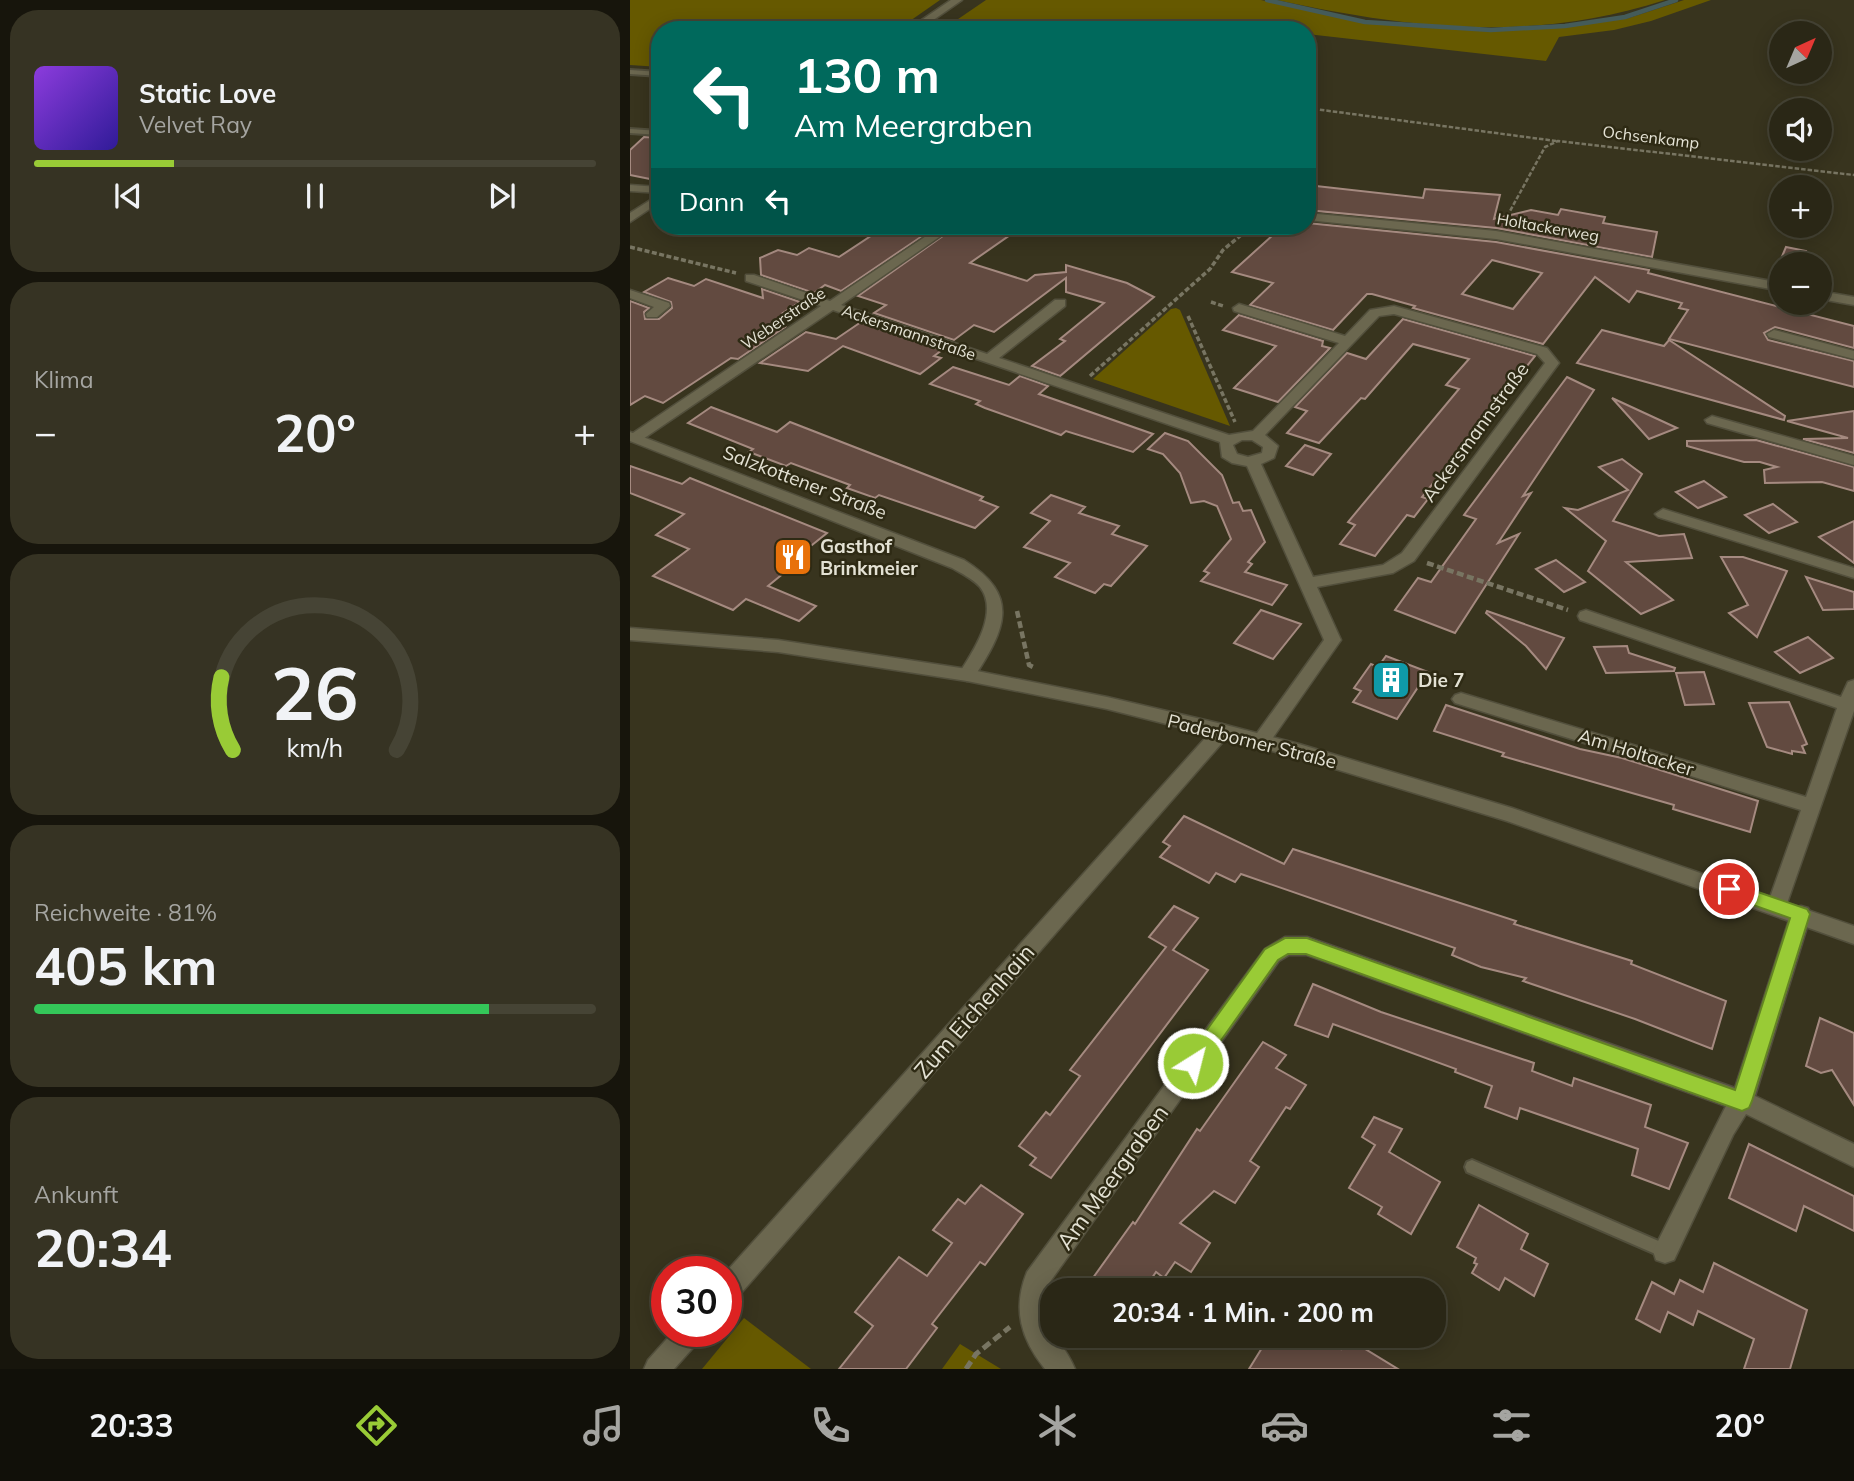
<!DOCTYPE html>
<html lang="de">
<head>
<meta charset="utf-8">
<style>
	:root { --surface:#2a2716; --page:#363323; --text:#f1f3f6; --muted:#a5a5a1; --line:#464435; --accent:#99cb36 }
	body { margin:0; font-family:Mulish,sans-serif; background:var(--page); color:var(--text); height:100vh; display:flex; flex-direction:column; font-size:26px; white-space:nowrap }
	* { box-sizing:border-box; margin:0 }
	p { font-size:23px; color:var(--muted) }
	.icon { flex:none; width:38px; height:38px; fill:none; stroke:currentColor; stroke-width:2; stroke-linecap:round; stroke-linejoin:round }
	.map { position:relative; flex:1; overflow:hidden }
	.drawer { display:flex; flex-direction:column; gap:10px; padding:10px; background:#17150c; width:630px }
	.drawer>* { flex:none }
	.top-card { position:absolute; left:21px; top:21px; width:665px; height:214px; border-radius:28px; box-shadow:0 4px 18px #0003,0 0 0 2px var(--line); background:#00695c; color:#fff; overflow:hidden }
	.needle { width:46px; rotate:44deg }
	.fabs { position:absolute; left:1139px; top:21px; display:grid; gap:14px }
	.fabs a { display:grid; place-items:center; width:63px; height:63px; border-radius:50%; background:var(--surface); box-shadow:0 4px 18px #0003,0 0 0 2px var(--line); font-size:35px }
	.speed { position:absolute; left:21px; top:1256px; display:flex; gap:14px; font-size:35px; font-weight:700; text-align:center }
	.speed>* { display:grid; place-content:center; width:91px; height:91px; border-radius:50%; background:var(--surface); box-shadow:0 4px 18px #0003,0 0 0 2px var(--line); line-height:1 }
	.speed .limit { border:10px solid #d22; background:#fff; color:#111 }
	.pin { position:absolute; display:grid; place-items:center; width:60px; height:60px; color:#fff; margin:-30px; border:4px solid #fff; border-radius:50%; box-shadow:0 2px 7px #0007 }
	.me { position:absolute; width:77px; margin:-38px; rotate:36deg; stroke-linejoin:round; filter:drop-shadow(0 0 5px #0008) }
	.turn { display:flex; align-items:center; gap:24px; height:147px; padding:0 28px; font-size:32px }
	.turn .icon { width:91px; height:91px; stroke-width:2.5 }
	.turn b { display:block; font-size:49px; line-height:60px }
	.then { display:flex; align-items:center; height:66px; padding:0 28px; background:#0003; gap:14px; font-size:26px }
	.big { font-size:52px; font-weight:700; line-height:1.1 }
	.drawer .widget { flex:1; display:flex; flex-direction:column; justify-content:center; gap:10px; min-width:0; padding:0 24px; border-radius:28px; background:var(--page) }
	.drawer .dial { align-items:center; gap:0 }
	.dial svg { height:182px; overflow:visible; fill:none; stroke:var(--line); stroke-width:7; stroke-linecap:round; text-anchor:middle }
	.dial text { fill:var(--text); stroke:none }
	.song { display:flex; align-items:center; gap:21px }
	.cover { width:84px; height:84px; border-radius:10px; background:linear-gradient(135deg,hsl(270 70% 55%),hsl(250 70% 35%)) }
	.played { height:7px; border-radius:4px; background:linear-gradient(90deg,var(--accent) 25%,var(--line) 25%) }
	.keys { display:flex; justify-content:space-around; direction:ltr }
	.heat { display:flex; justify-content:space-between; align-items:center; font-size:38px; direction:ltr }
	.charge { height:10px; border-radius:5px; background:linear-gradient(90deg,#34c759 81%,var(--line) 0) }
	.trip { position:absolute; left:410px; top:1278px; width:406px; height:70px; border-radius:28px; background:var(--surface); box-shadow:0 4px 18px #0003,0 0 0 2px var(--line); font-weight:700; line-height:70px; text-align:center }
	.tabs { display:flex; height:112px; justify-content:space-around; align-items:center; background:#111009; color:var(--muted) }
	.tabs .icon { width:49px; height:49px }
	.tabs .on { color:var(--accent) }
	.tabs b { font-size:32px; color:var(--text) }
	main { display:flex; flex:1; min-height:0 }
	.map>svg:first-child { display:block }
	.green { fill:#665900 }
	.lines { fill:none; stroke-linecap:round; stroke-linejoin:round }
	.stream { stroke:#445b59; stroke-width:4.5 }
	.building { fill:#624a40; stroke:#a58a80; stroke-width:2; fill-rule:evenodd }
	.service-casing { stroke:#524f3c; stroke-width:4 }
	.minor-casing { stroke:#524f3c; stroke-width:3 }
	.tertiary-casing { stroke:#524f3c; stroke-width:3 }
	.secondary-casing { stroke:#524f3c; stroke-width:3 }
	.path-far3 { stroke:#787562; stroke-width:2.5; stroke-dasharray:4.5 2; stroke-linecap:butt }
	.path-far2 { stroke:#787562; stroke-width:3.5; stroke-dasharray:5 2.5; stroke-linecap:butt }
	.path-far1 { stroke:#787562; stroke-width:4.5; stroke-dasharray:7 3.5; stroke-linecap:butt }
	.path { stroke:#787562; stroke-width:5; stroke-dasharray:9 4.5; stroke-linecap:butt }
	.service { fill:#6b674f; fill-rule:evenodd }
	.minor { fill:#6b674f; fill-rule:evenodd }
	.tertiary { fill:#6b674f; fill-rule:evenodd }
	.secondary { fill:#6b674f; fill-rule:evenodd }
	.route { fill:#99cb36; stroke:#638423; stroke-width:2 }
	.labels { text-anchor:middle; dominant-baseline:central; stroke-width:5; stroke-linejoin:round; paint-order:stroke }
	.far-street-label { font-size:16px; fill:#e4e2d4; stroke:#2e2a14 }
	.street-label { font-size:19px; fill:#e4e2d4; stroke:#2e2a14 }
	.poi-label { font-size:19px; font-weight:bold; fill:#e4e2d4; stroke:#2e2a14; text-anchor:start }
	.near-street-label { font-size:23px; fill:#e4e2d4; stroke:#2e2a14 }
</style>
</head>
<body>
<main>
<section class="drawer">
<div class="widget">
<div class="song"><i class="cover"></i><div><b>Static Love</b><p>Velvet Ray</p></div></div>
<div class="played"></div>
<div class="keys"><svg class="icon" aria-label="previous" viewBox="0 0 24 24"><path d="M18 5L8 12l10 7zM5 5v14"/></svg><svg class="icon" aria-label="pause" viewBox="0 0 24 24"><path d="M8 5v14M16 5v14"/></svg><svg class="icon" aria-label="next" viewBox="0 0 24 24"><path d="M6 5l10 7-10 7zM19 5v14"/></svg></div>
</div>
<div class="widget"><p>Klima</p>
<div class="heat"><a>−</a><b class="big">20°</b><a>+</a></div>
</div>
<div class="widget dial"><svg viewBox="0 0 100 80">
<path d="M14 69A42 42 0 1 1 86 69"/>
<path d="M14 69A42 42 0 0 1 9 37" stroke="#99cb36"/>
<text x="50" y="56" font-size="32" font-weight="700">26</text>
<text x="50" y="72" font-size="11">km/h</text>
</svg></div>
<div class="widget"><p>Reichweite · 81%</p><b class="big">405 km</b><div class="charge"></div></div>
<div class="widget"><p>Ankunft</p><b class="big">20:34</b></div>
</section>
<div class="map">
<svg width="1224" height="1369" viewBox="0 0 1224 1369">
	<rect width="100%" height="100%" fill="#38341e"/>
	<!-- green -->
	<g class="green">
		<polygon points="0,0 310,0 267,30 30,30 30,67 0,65"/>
		<polygon points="356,0 631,0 735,23 863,31 937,27 999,18 1054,0 1081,0 1021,21 984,30 929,37 916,61 677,34 677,30 609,26 605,30 312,30"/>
		<path d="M647,0H1035C902,43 781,29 647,0Z"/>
		<polygon points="546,308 550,310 600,426 463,379 541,309"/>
		<polygon points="114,1318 181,1369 72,1369"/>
		<polygon points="330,1344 371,1369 312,1369"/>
	</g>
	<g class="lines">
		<!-- stream -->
		<polyline class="stream" points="637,0 735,22 861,30 935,26 995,17 1046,0"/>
	</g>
	<!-- building -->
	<g class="building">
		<polygon points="14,137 30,138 30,181 0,175 0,150"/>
		<polygon points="677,185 793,198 795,189 870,195 864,219 901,210 928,215 931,209 975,217 973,223 1027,232 1022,257 866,228 677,210"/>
		<path d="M677,223L866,242L1019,270L1018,273L1224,326V348L1145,327L1134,333L1138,340L1224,361V387L1039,339L1058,310L1049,308L1052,303L1007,291L999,302L965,277L913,344L783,308L785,306L742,294H737L703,330L620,305L643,283L602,272L653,226H677ZM862,260L912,273L883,309L832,294Z"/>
		<polygon points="256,226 307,226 211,291 195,285 184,293 131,275 130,258 148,250 167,255 179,248 209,257"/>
		<polygon points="327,226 393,226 340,263 397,281 405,275 436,272 436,265 497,283 524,297 430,376 402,366 435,341 430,339 474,303 436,292 436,278 364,332 344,325 324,340 244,313 256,305 228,296"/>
		<polygon points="1156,247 1176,251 1173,264 1148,266"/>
		<polygon points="38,278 64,286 76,279 133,298 132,289 170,302 153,313 162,316 149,325 155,327 108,359 101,358 33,403 15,396 0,405 0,301 19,308 14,312 15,319 29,319 42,308 41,302 14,292"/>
		<polygon points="609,315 693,341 692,346 700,348 648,402 604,388 646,346 593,330"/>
		<polygon points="773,319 905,356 792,497 798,499 784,517 777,515 745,556 710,544 725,525 718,522 829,389 816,385 839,359 783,344 735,399 731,398 689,443 657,433 677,411 665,407 717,353 736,359"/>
		<polygon points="231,322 312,350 304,356 311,358 290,374 213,346 178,371 130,363 176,332 206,339"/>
		<polygon points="972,330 1034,346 1039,340 1155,416 1154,420 947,363"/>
		<polygon points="323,367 379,385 390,376 418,386 409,394 523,434 503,452 436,431 431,435 355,408 346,404 350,401 300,384"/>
		<polygon points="937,377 964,390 893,496 901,493 868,543 889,534 825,633 765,610 788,578 801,582 846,519 834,515"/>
		<polygon points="982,398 1047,428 1019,439"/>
		<polygon points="81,407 147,432 160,422 353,497 350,500 368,507 345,528 249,495 245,498 217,488 220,485 161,463 156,466 119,452 123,449 58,423"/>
		<polygon points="1224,411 1224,453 1173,439 1218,438 1157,421"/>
		<polygon points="535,433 558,441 592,475 603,503 609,502 613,511 621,510 635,542 618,562 622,564 615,572 657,585 642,605 571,581 579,573 574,571 601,539 587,506 574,501 561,503 550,473 533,454 518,449"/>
		<polygon points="1126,440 1224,467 1224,491 1192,482 1135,483 1134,470 1147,467 1130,462 1114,462 1057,446 1057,441"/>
		<polygon points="675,445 701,454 683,475 656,466"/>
		<polygon points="992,459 1012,474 983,521 1029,536 1054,534 1062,558 996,562 1043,600 1011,614 958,571 976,541 935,508 948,510 998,490 969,467"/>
		<polygon points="0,466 52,484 60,478 197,533 172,553 176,555 138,586 186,606 169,621 116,599 103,610 23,576 59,549 26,535 54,514 0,493"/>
		<polygon points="1074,481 1096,497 1068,508 1046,492"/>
		<polygon points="421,495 455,507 449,513 489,526 482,534 517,546 481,586 474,584 465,593 425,577 440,563 394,547 420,521 401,513"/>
		<polygon points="1143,504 1167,522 1139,533 1115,515"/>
		<polygon points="1224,521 1224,563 1189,537"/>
		<polygon points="1091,557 1113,557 1157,571 1127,637 1099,613 1118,605"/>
		<polygon points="926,560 955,582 934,592 906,569"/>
		<polygon points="1176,577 1224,592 1224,609 1193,610"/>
		<polygon points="631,610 671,624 643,659 604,643"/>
		<polygon points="857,611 934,638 916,669 896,646 856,613"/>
		<polygon points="1178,637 1203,658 1170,673 1145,652"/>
		<polygon points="997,646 999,653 1045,668 1044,671 976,673 964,647"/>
		<polygon points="756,656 798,672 767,719 723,702 731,691 724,688 741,664 748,667"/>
		<polygon points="1074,672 1084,704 1055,705 1046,673"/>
		<polygon points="1159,702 1177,744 1172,746 1175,753 1162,751 1162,754 1137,747 1119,703"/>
		<polygon points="816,705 950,749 992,758 1128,801 1120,832 1043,809 1044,805 872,756 874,753 804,731"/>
		<polygon points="554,816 654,864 663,849 886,921 884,924 1002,961 1001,964 1096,1001 1082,1049 1005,1019 893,981 896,978 851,967 822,955 825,948 611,874 605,882 586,873 579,883 530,857 540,846 533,842"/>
		<polygon points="544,906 568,918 543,950 578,970 421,1178 400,1165 406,1158 389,1146 416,1112 420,1115 450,1076 440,1070 536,947 519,937"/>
		<polygon points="683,984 751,1012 904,1063 902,1071 942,1086 944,1078 1021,1105 1015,1127 1058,1143 1039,1189 1002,1175 1008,1149 890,1108 887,1119 855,1107 862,1086 825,1072 826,1069 703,1024 698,1037 665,1025"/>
		<polygon points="1190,1018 1224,1033 1224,1105 1202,1070 1191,1073 1176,1066"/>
		<polygon points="633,1042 656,1055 646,1068 676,1085 660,1109 656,1107 620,1161 629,1167 605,1203 584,1191 550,1223 580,1243 561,1272 545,1262 534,1278 526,1272 514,1290 471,1290 460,1282 503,1222 505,1224 567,1129 570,1131"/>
		<polygon points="744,1117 772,1129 759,1152 810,1182 781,1234 748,1214 752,1207 719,1188 745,1145 732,1137"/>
		<polygon points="1119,1144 1224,1196 1224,1231 1174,1206 1166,1231 1099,1198"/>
		<polygon points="351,1185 393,1214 355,1265 350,1262 302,1324 307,1328 276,1369 209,1369 243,1326 225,1312 269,1257 297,1276 322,1243 303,1230 328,1199 335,1204"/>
		<polygon points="849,1205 898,1234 891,1249 918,1264 904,1296 875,1278 869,1290 842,1273 847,1264 844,1263 846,1258 827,1247"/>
		<polygon points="1084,1263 1177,1310 1160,1369 1114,1369 1124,1339 1068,1311 1063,1325 1038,1312 1030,1332 1006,1319 1022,1282 1044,1294 1050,1280 1073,1292"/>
		<polygon points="640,1335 689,1335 711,1349 717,1338 768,1369 619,1369"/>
	</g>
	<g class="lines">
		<!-- service casing -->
		<g class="service-casing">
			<g id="service">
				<polygon points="0,70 30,72 30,76 0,74"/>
				<polygon points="0,129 30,131 30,135 0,133"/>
				<polygon points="842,1160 1040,1246 1042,1251 1040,1256 1035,1258 1030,1256 837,1172 835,1167 837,1162"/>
			</g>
		</g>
		<!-- minor casing -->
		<g class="minor-casing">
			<g id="minor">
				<polygon points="0,185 30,187 30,193 0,191"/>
				<polygon points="677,213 866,231 1152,283 1152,291 866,239 677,220"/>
				<path d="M311,226H325L211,305L357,354L425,300H435V306L369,358L599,435L623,431L709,343L604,311L603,308L609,304L715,336L740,310L764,306L917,348L929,363L784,561L763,573L687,587L711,640L637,746H625L622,741L625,736L694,640L617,466L602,463L592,457L590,442L203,310L10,441H0V435L191,306L116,281V275H124L200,301ZM764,314L907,354L915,363L772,553L753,565L683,577L631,464L644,458L648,446L635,435L749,316ZM612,440H622L633,447L632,453L618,457L607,454L603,445Z"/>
				<polygon points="0,290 39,303 40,306 27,317 17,317 16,314 24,307 0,298"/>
				<polygon points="1190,291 1224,297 1224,305 1190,299"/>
				<polygon points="1144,330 1224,351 1224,359 1139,337 1137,334"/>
				<polygon points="1082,416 1224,456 1224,465 1077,423 1075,420"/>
				<polygon points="1033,509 1224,568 1224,578 1028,517 1025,514"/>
				<polygon points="956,610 1211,697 1218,682 1224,680 1224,711 1154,912 1147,914 1140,912 1137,906 1171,810 825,703 822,699 825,695 831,693 1176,797 1207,708 950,620 948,616 950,612"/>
				<polygon points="592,724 598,726 601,731 598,736 105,1300 96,1303 96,1272 586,726"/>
				<path d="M1171,906L1178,908L1181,914L1125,1096L1224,1144V1167L1116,1114L1103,1135L1044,1260L1035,1263L1026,1260L1023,1251L1096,1106L677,955H659L649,961L417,1286C408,1338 429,1330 445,1369H415C391,1339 382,1309 397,1272L635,949L655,937H677L1105,1088L1161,914L1164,908Z"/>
				<polygon points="43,1332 73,1332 69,1341 44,1369 14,1369 18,1360"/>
			</g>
		</g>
		<!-- tertiary casing -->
		<g class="tertiary-casing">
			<g id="tertiary">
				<polygon points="321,0 332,0 289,30 277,30"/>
				<polygon points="30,194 30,202 0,222 0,213"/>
				<path d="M0,432L334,560C392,596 375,630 343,679L337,681L328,675C342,653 370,613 350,587C343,579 331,573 322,568L0,441Z"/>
			</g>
		</g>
		<!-- secondary casing -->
		<g class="secondary-casing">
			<polygon id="secondary" points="0,628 148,640 337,669 477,697 592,724 669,744 882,808 1224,926 1224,944 877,821 669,758 592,738 477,709 337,681 148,652 0,640"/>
		</g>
		<!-- path-far3 -->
		<g class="path-far3">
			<polyline points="677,108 926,141"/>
			<polyline points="874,222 915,147 928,141 1224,175"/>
		</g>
		<!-- path-far2 -->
		<g class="path-far2">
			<polyline points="0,247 106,273"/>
			<polyline points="581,302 593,306"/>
			<polyline points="558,316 605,422"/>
			<polyline points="460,376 580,269 593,250 622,226"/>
		</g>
		<!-- path-far1 -->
		<g class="path-far1">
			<polyline points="797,563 938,610"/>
			<polyline points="387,611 399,665 405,668"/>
		</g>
		<!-- path -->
		<polyline class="path" points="336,1369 346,1354 380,1327"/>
		<!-- service -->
		<use href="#service" class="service"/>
		<!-- minor -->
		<use href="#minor" class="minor"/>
		<!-- tertiary -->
		<use href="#tertiary" class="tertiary"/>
		<!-- secondary -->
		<use href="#secondary" class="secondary"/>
	</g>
	<!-- route -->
	<polygon class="route" points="1099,882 1177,909 1180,914 1122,1101 1119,1108 1112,1111 676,954 658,954 648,960 570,1070 563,1073 556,1070 553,1063 635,949 655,938 677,938 1105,1090 1160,918 1092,894 1090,889 1092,884"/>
	<!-- icons -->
	<defs>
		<g id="restaurant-square" transform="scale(2.0125)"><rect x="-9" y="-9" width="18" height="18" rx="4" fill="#e8710a" stroke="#2e2a14"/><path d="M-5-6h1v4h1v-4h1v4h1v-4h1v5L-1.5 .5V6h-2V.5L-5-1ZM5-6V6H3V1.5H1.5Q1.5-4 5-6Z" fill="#fff"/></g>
		<g id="building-square" transform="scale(2.0125)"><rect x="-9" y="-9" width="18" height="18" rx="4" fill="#0f9aa8" stroke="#2e2a14"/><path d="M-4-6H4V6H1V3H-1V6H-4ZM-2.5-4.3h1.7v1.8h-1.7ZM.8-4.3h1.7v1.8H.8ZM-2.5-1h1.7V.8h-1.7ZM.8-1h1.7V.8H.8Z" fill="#fff"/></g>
	</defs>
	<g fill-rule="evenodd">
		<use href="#restaurant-square" x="163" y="557"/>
		<use href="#building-square" x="761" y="680"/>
	</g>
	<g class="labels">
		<!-- far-street labels -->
		<g class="far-street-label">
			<text transform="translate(1021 137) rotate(7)">Ochsenkamp</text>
			<text transform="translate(918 227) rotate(10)">Holtackerweg</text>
			<text transform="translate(153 318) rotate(-34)">Weberstraße</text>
			<text transform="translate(279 332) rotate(19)">Ackersmannstraße</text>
		</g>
		<!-- street labels -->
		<g class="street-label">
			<text transform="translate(845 432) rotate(-54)">Ackersmannstraße</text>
			<text transform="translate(175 482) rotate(21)">Salzkottener Straße</text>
			<text transform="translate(622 741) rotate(14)">Paderborner Straße</text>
			<text transform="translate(1006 752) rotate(17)">Am Holtacker</text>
		</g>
		<!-- poi labels -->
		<g class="poi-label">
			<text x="190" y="546">Gasthof<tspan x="190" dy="22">Brinkmeier</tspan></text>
			<text x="788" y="680">Die 7</text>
		</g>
		<!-- near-street labels -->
		<g class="near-street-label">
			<text transform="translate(344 1011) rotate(-49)">Zum Eichenhain</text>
			<text transform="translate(482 1177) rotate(-54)">Am Meergraben</text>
		</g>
	</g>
</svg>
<div class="fabs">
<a><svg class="needle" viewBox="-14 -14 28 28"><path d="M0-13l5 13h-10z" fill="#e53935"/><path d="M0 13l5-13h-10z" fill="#a5a5a1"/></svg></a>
<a><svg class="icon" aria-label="sound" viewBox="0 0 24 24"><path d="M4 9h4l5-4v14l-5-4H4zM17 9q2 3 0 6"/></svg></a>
<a>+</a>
<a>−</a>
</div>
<div class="speed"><div class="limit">30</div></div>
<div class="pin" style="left:1099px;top:889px;background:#d93025"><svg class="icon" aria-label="arrive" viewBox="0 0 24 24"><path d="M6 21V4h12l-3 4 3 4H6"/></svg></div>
<svg class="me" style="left:563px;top:1063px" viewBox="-20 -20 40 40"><circle r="17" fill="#99cb36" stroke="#fff" stroke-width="3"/><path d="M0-11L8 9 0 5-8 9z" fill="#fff"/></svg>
<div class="trip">20:34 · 1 Min. · 200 m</div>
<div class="top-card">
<div class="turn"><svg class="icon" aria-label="left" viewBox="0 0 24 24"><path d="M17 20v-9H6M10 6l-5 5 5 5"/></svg><div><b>130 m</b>Am Meergraben</div></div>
<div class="then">Dann<svg class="icon" aria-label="left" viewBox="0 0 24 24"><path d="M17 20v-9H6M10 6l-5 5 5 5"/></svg></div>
</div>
</div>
</main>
<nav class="tabs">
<b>20:33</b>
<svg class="icon on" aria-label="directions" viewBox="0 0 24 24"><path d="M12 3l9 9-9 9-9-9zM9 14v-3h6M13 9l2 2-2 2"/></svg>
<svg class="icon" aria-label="music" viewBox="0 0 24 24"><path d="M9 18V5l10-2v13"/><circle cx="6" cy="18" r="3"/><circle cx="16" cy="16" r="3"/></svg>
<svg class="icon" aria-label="phone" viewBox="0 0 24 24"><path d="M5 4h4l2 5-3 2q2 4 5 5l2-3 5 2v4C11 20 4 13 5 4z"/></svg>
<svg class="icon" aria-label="climate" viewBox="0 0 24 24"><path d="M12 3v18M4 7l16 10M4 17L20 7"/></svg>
<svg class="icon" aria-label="car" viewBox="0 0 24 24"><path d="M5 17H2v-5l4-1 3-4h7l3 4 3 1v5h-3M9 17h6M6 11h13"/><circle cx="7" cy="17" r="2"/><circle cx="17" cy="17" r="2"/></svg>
<svg class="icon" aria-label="filters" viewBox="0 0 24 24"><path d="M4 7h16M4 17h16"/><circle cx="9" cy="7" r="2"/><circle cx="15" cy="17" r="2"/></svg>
<b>20°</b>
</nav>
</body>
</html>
